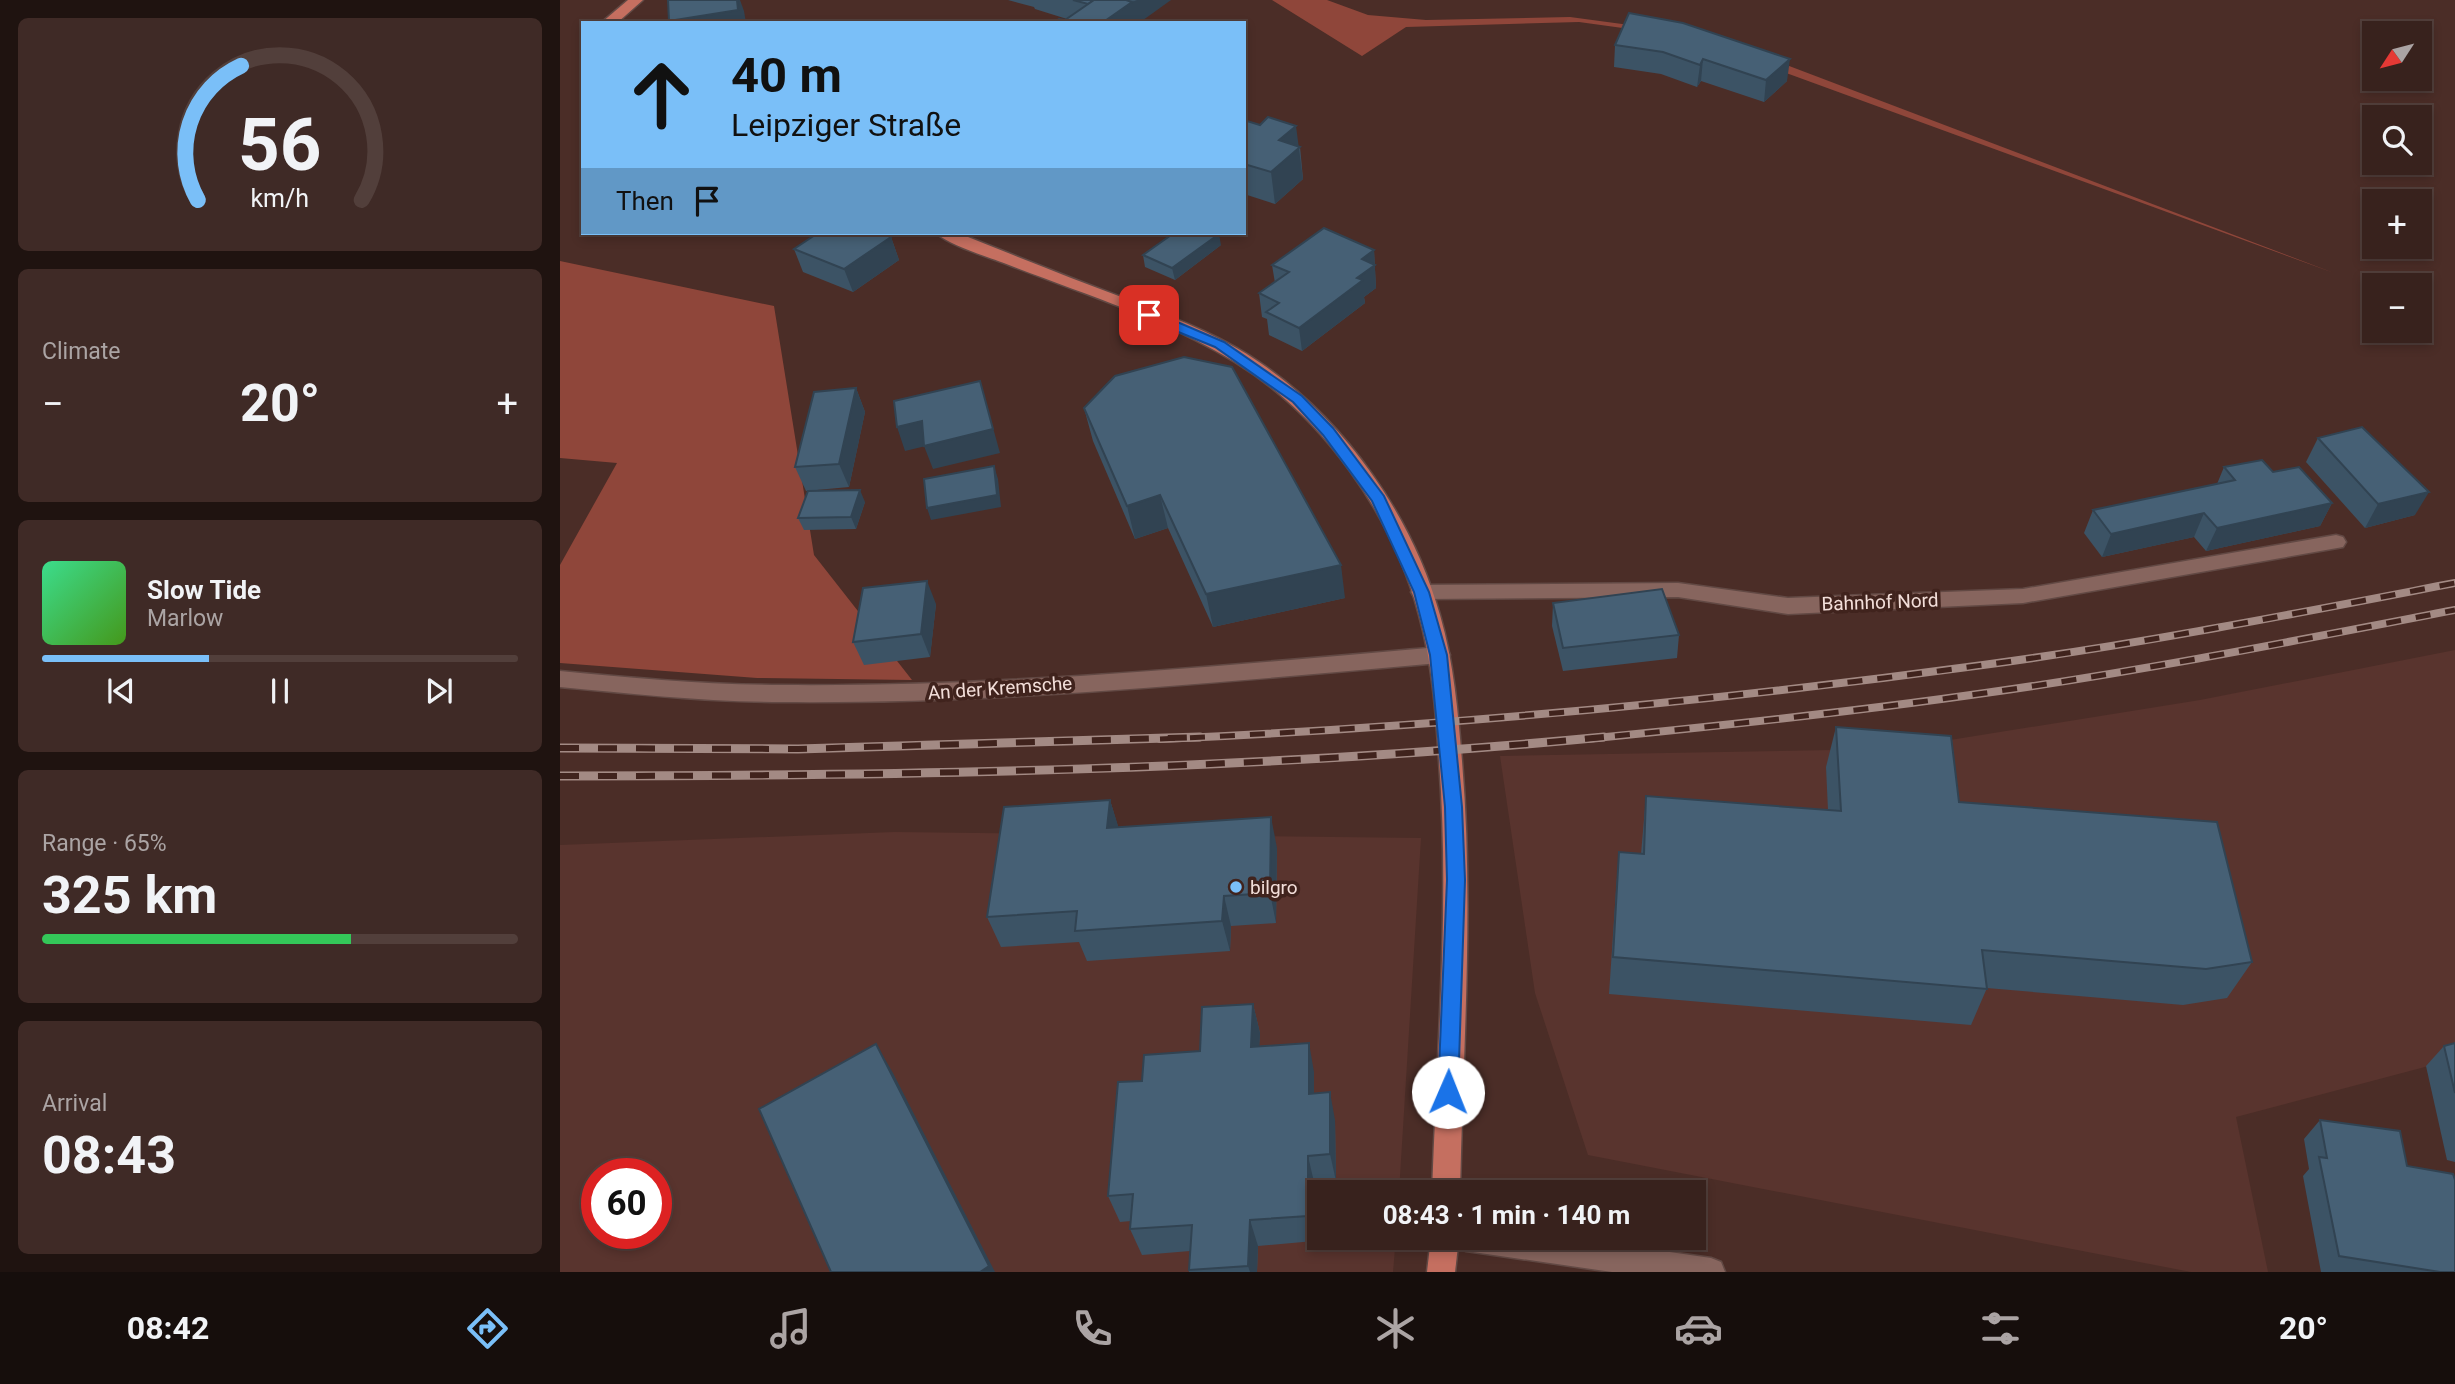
<!DOCTYPE html>
<html lang="en">
<head>
<meta charset="utf-8">
<style>
	:root { --surface:#38221d; --page:#3f2a26; --text:#f1f3f6; --muted:#aba4a4; --line:#523f3b; --accent:#7abff8 }
	body { margin:0; font-family:Roboto,sans-serif; background:var(--page); color:var(--text); height:100vh; display:flex; flex-direction:column; font-size:26px; white-space:nowrap }
	* { box-sizing:border-box; margin:0 }
	p { font-size:23px; color:var(--muted) }
	.icon { flex:none; width:38px; height:38px; fill:none; stroke:currentColor; stroke-width:2; stroke-linecap:round; stroke-linejoin:round }
	.map { position:relative; flex:1; overflow:hidden }
	.drawer { display:flex; flex-direction:column; gap:18px; padding:18px; background:#1f1310; width:560px }
	.drawer>* { flex:none }
	.top-card { position:absolute; left:21px; top:21px; width:665px; height:214px; border-radius:0px; box-shadow:0 4px 10px #0003,0 0 0 2px var(--line); background:#7abff8; color:#111; overflow:hidden }
	.needle { width:46px; rotate:234deg }
	.buttons { position:absolute; left:1802px; top:21px; display:grid; gap:14px }
	.buttons a { display:grid; place-items:center; width:70px; height:70px; border-radius:0px; background:var(--surface); box-shadow:0 4px 10px #0003,0 0 0 2px var(--line); font-size:35px }
	.speed { position:absolute; left:21px; top:1158px; display:flex; gap:14px; font-size:35px; font-weight:700; text-align:center }
	.speed>* { display:grid; place-content:center; width:91px; height:91px; border-radius:50%; background:var(--surface); box-shadow:0 4px 10px #0003,0 0 0 2px var(--line); line-height:1 }
	.speed .limit { border:10px solid #d22; background:#fff; color:#111 }
	.pin { position:absolute; display:grid; place-items:center; width:60px; height:60px; color:#fff; margin:-30px; border-radius:14px; box-shadow:0 4px 10px #0006 }
	.me { position:absolute; width:77px; margin:-38px; rotate:1deg; stroke-linejoin:round; filter:drop-shadow(0 0 5px #0008) }
	.turn { display:flex; align-items:center; gap:24px; height:147px; padding:0 35px; font-size:32px }
	.turn .icon { width:91px; height:91px; stroke-width:2.5 }
	.turn b { display:block; font-size:49px; line-height:60px }
	.then { display:flex; align-items:center; height:66px; padding:0 35px; background:#0003; gap:14px; font-size:26px }
	.big { font-size:52px; font-weight:700; line-height:1.1 }
	.drawer .widget { flex:1; display:flex; flex-direction:column; justify-content:center; gap:10px; min-width:0; padding:0 24px; border-radius:10px; background:var(--page) }
	.drawer .dial { align-items:center; gap:0 }
	.dial svg { height:182px; overflow:visible; fill:none; stroke:var(--line); stroke-width:7; stroke-linecap:round; text-anchor:middle }
	.dial text { fill:var(--text); stroke:none }
	.song { display:flex; align-items:center; gap:21px }
	.cover { width:84px; height:84px; border-radius:10px; background:linear-gradient(135deg,hsl(150 70% 55%),hsl(100 70% 35%)) }
	.played { height:7px; border-radius:4px; background:linear-gradient(90deg,var(--accent) 35%,var(--line) 35%) }
	.keys { display:flex; justify-content:space-around; direction:ltr }
	.heat { display:flex; justify-content:space-between; align-items:center; font-size:38px; direction:ltr }
	.charge { height:10px; border-radius:5px; background:linear-gradient(90deg,#34c759 65%,var(--line) 0) }
	.trip { position:absolute; left:747px; top:1180px; width:399px; height:70px; border-radius:0px; background:var(--surface); box-shadow:0 4px 10px #0003,0 0 0 2px var(--line); font-weight:700; line-height:70px; text-align:center }
	.menu { display:flex; height:112px; justify-content:space-around; align-items:center; background:#160e0c; color:var(--muted) }
	.menu .icon { width:49px; height:49px }
	.menu .on { color:var(--accent) }
	.menu b { font-size:32px; color:var(--text) }
	main { display:flex; flex:1; min-height:0 }
	.map>svg:first-child { display:block }
	.built { fill:#59342e; fill-rule:evenodd }
	.green { fill:#8f463a }
	.lines { fill:none; stroke-linecap:round; stroke-linejoin:round }
	.street-casing { stroke:#624944; stroke-width:3 }
	.secondary-casing { stroke:#624944; stroke-width:3 }
	.primary-casing { stroke:#624944; stroke-width:3 }
	.street { fill:#87655e; fill-rule:evenodd }
	.secondary { fill:#87655e; fill-rule:evenodd }
	.primary { fill:#c56f60; fill-rule:evenodd }
	.rail-far1-casing { stroke:#a38a84; stroke-width:8 }
	.rail-casing { stroke:#a38a84; stroke-width:9 }
	.rail-far1 { stroke:#40231d; stroke-width:5; stroke-dasharray:15; stroke-linecap:butt }
	.rail { stroke:#40231d; stroke-width:6; stroke-dasharray:19; stroke-linecap:butt }
	.wall { fill:#3c5365 }
	.shaded-wall { fill:#314352 }
	.building { fill:#466075; stroke:#314352; stroke-width:2 }
	.route { fill:#1a73e8; stroke:#114b97; stroke-width:2 }
	.poi-dot { fill:#7abff8; stroke:#40231d; stroke-width:2.5 }
	.labels { text-anchor:middle; dominant-baseline:central; stroke-width:7; stroke-linejoin:round; paint-order:stroke }
	.street-label { font-size:19px; fill:#f2ded9; stroke:#40231d }
	.poi-label { font-size:19px; fill:#f2ded9; stroke:#40231d; text-anchor:start }
</style>
</head>
<body>
<main>
<section class="drawer">
<div class="widget dial"><svg viewBox="0 0 100 80">
<path d="M14 69A42 42 0 1 1 86 69"/>
<path d="M14 69A42 42 0 0 1 33 10" stroke="#7abff8"/>
<text x="50" y="56" font-size="32" font-weight="700">56</text>
<text x="50" y="72" font-size="11">km/h</text>
</svg></div>
<div class="widget"><p>Climate</p>
<div class="heat"><a>−</a><b class="big">20°</b><a>+</a></div>
</div>
<div class="widget">
<div class="song"><i class="cover"></i><div><b>Slow Tide</b><p>Marlow</p></div></div>
<div class="played"></div>
<div class="keys"><svg class="icon" aria-label="previous" viewBox="0 0 24 24"><path d="M18 5L8 12l10 7zM5 5v14"/></svg><svg class="icon" aria-label="pause" viewBox="0 0 24 24"><path d="M8 5v14M16 5v14"/></svg><svg class="icon" aria-label="next" viewBox="0 0 24 24"><path d="M6 5l10 7-10 7zM19 5v14"/></svg></div>
</div>
<div class="widget"><p>Range · 65%</p><b class="big">325 km</b><div class="charge"></div></div>
<div class="widget"><p>Arrival</p><b class="big">08:43</b></div>
</section>
<div class="map">
<svg width="1895" height="1272" viewBox="0 0 1895 1272">
	<rect width="100%" height="100%" fill="#4b2d27"/>
	<!-- built -->
	<g class="built">
		<polygon points="1895,650 1895,1059 1676,1117 1708,1272 1631,1272 1028,1155 975,993 940,756 1273,750 1384,741 1640,700"/>
		<path d="M334,832L861,838L839,1192H760V1237H836L833,1272H0V845ZM37,1174H96V1234H37Z"/>
	</g>
	<!-- green -->
	<g class="green">
		<polygon points="712,0 767,0 808,15 866,20 1010,17 1129,33 1195,53 1774,273 1128,37 1019,22 846,27 802,56"/>
		<polygon points="0,261 214,306 254,555 352,680 197,678 0,663 0,565 57,463 0,458"/>
	</g>
	<g class="lines">
		<!-- street casing -->
		<g class="street-casing">
			<polygon id="street" points="1776,535 1783,537 1786,542 1783,547 1463,603 1228,614 1118,597 861,599 854,597 851,592 854,587 861,585 1118,583 1228,598 1463,589"/>
		</g>
		<!-- secondary casing -->
		<g class="secondary-casing">
			<g id="secondary">
				<path d="M879,647L887,649L890,655L887,661L879,663C660,682 442,704 222,702C148,702 74,694 0,687V671C74,678 148,685 222,685C442,687 660,666 879,647Z"/>
				<polygon points="892,1237 1007,1237 1151,1258 1161,1262 1165,1272 1052,1272 906,1251 896,1247"/>
			</g>
		</g>
		<!-- primary casing -->
		<g class="primary-casing">
			<g id="primary">
				<polygon points="68,0 83,0 57,23 41,23"/>
				<path d="M376,233H398C453,255 508,277 564,298C611,317 661,335 702,364C787,423 852,516 880,615C894,663 898,713 902,761C914,904 903,1049 900,1192H872C877,1049 890,904 879,761C876,712 872,662 859,615C832,514 764,417 675,362C605,319 524,294 449,265C429,257 390,246 376,233Z"/>
				<polygon points="871,1237 899,1237 895,1272 867,1272"/>
			</g>
		</g>
		<!-- street -->
		<use href="#street" class="street"/>
		<!-- secondary -->
		<use href="#secondary" class="secondary"/>
		<!-- primary -->
		<use href="#primary" class="primary"/>
		<!-- rail-far1 casing -->
		<g class="rail-far1-casing">
			<g id="rail-far1">
				<path d="M600,739C875,727 1150,702 1423,665C1581,644 1738,613 1895,583"/>
				<path d="M1025,739C1159,726 1292,712 1425,693C1583,671 1739,640 1895,610"/>
			</g>
		</g>
		<!-- rail casing -->
		<g class="rail-casing">
			<g id="rail">
				<polyline points="0,748 238,749 640,737"/>
				<path d="M0,776C348,776 697,770 1044,737"/>
			</g>
		</g>
		<!-- rail-far1 -->
		<use href="#rail-far1" class="rail-far1"/>
		<!-- rail -->
		<use href="#rail" class="rail"/>
	</g>
	<!-- wall -->
	<g class="wall">
		<polygon points="448,0 611,0 505,20 507,19 475,9 474,7"/>
		<polygon points="1069,13 1227,81 1204,102 1141,81 1137,87 1101,74 1054,67 1055,45"/>
		<polygon points="684,120 740,147 743,179 715,204 684,194"/>
		<polygon points="331,237 339,260 293,292 243,272 234,249"/>
		<polygon points="661,245 615,280 585,267 583,255"/>
		<polygon points="814,250 816,288 804,297 805,303 742,351 709,335 707,319 702,317 699,293 715,283 712,265"/>
		<polygon points="296,388 305,412 289,487 246,491 235,467"/>
		<polygon points="524,408 785,598 653,627 608,528 575,539 533,441"/>
		<polygon points="1758,438 1855,515 1805,528 1746,462"/>
		<polygon points="1664,467 1713,472 1772,503 1760,526 1646,551 1634,537 1542,557 1524,533 1533,510 1657,484"/>
		<polygon points="305,502 296,529 244,530 238,518"/>
		<polygon points="993,603 1119,635 1117,658 1003,671 992,626"/>
		<polygon points="376,604 370,657 304,665 293,642"/>
		<polygon points="1276,727 1399,802 1692,962 1667,998 1623,1005 1427,988 1411,1025 1049,994 1056,890 1059,852 1081,854 1086,796 1268,810 1266,767"/>
		<polygon points="550,800 558,827 717,848 716,923 671,926 670,951 527,961 519,942 441,947 427,917"/>
		<polygon points="693,1004 700,1033 699,1047 754,1072 754,1093 775,1120 776,1181 754,1182 754,1241 698,1246 697,1272 629,1272 630,1251 582,1255 570,1229 571,1221 560,1222 548,1196 582,1081 640,1051"/>
		<polygon points="1895,1043 1895,1162 1887,1160 1866,1066 1884,1046"/>
		<polygon points="1760,1120 1847,1166 1895,1272 1761,1272 1743,1176 1749,1169 1744,1139"/>
	</g>
	<!-- shaded-wall -->
	<g class="shaded-wall">
		<polygon points="177,0 180,0 184,11 186,23 110,23 109,21"/>
		<polygon points="577,0 611,0 579,23 542,23 572,2"/>
		<polygon points="1143,59 1141,81 1137,87 1140,65"/>
		<polygon points="1230,59 1227,81 1204,102 1206,80"/>
		<polygon points="736,126 743,179 715,204 711,172 719,140"/>
		<polygon points="659,234 661,245 615,280 612,268"/>
		<polygon points="331,237 339,260 293,292 284,269"/>
		<polygon points="814,250 816,288 804,297 805,303 742,351 739,328 797,278 802,259"/>
		<polygon points="420,381 440,453 373,469 364,446"/>
		<polygon points="296,388 305,412 289,487 279,464"/>
		<polygon points="362,421 370,445 345,451 337,427"/>
		<polygon points="434,466 438,479 441,507 371,520 367,508"/>
		<polygon points="300,490 305,502 296,529 291,517"/>
		<polygon points="1869,492 1855,515 1805,528 1818,504"/>
		<polygon points="600,495 608,528 575,539 567,506"/>
		<polygon points="1772,503 1760,526 1646,551 1657,528"/>
		<polygon points="1644,513 1634,537 1542,557 1551,534"/>
		<polygon points="781,565 785,598 653,627 646,594"/>
		<polygon points="367,581 376,604 370,657 361,634"/>
		<polygon points="550,800 560,832 547,828"/>
		<polygon points="711,817 717,848 716,923 710,893"/>
		<polygon points="664,896 671,926 670,951 662,921"/>
		<polygon points="693,1004 700,1033 698,1076 691,1047"/>
		<polygon points="749,1043 754,1072 754,1122 749,1094"/>
		<polygon points="316,1044 333,1073 435,1272 420,1272"/>
		<polygon points="770,1092 775,1120 776,1181 770,1154"/>
		<polygon points="748,1156 754,1182 754,1241 748,1216"/>
		<polygon points="690,1220 698,1246 697,1272 690,1272 688,1266"/>
	</g>
	<!-- building -->
	<g class="building">
		<polygon points="108,0 177,0 178,10 109,21"/>
		<polygon points="513,0 534,0 528,4"/>
		<polygon points="534,0 566,0 572,2 542,23 493,23 499,19 505,20"/>
		<polygon points="1069,13 1123,23 1230,59 1206,80 1143,59 1140,65 1103,52 1055,45"/>
		<polygon points="708,117 736,126 719,140 740,147 711,172 684,164 684,120 700,125"/>
		<polygon points="764,228 814,250 802,259 815,265 797,278 803,280 739,328 706,312 719,303 699,293 729,272 712,265"/>
		<polygon points="258,233 321,233 331,237 284,269 234,249"/>
		<polygon points="614,233 657,233 659,234 612,268 583,255"/>
		<polygon points="624,357 672,367 781,565 646,594 600,495 567,506 524,408 555,376"/>
		<polygon points="420,381 433,429 364,446 362,421 337,427 334,401"/>
		<polygon points="296,388 279,464 235,467 254,392"/>
		<polygon points="1802,427 1869,492 1818,504 1758,438"/>
		<polygon points="1702,460 1713,472 1739,467 1772,503 1657,528 1644,513 1551,534 1533,510 1675,480 1664,467"/>
		<polygon points="434,466 437,495 367,508 364,479"/>
		<polygon points="300,490 291,517 238,518 248,491"/>
		<polygon points="367,581 361,634 293,642 303,588"/>
		<polygon points="1102,589 1119,635 1003,648 993,603"/>
		<polygon points="1276,727 1391,736 1399,802 1657,822 1692,962 1646,969 1422,950 1427,989 1053,957 1059,852 1084,854 1086,796 1281,811"/>
		<polygon points="550,800 547,828 711,817 710,893 664,896 662,921 515,931 517,911 427,917 444,807"/>
		<polygon points="693,1004 691,1047 749,1043 749,1094 770,1092 770,1154 748,1156 748,1216 690,1220 688,1266 629,1270 632,1225 570,1229 573,1194 548,1196 558,1082 582,1081 584,1055 640,1051 642,1007"/>
		<polygon points="1895,1043 1895,1093 1884,1046"/>
		<polygon points="316,1044 429,1266 420,1272 271,1272 199,1109"/>
		<polygon points="1760,1120 1840,1131 1847,1166 1893,1174 1895,1180 1895,1272 1880,1272 1779,1256 1759,1157 1767,1158"/>
	</g>
	<!-- route -->
	<polygon class="route" points="584,312 594,312 664,342 742,396 773,428 824,496 869,592 887,655 902,807 905,880 898,1092 895,1098 888,1101 881,1098 878,1092 887,880 885,807 870,655 854,592 812,501 763,435 733,402 655,347 584,318"/>
	<!-- markers -->
	<circle class="poi-dot" cx="676" cy="887" r="7"/>
	<g class="labels">
		<!-- street labels -->
		<g class="street-label">
			<text transform="translate(1320 602) rotate(-2)">Bahnhof Nord</text>
			<text transform="translate(440 688) rotate(-4)">An der Kremsche</text>
		</g>
		<!-- poi labels -->
		<g class="poi-label">
			<text x="690" y="887">bilgro</text>
		</g>
	</g>
</svg>
<div class="buttons">
<a><svg class="needle" viewBox="-14 -14 28 28"><path d="M0-13l5 13h-10z" fill="#e53935"/><path d="M0 13l5-13h-10z" fill="#aba4a4"/></svg></a>
<a><svg class="icon" aria-label="search" viewBox="0 0 24 24"><circle cx="10" cy="10" r="6"/><path d="M15 15l6 6"/></svg></a>
<a>+</a>
<a>−</a>
</div>
<div class="speed"><div class="limit">60</div></div>
<div class="pin" style="left:589px;top:315px;background:#d93025"><svg class="icon" aria-label="arrive" viewBox="0 0 24 24"><path d="M6 21V4h12l-3 4 3 4H6"/></svg></div>
<svg class="me" style="left:888px;top:1092px" viewBox="-20 -20 40 40"><circle r="19" fill="#fff"/><path d="M0-13L10 11 0 6-10 11z" fill="#1a73e8"/></svg>
<div class="trip">08:43 · 1 min · 140 m</div>
<div class="top-card">
<div class="turn"><svg class="icon" aria-label="ahead" viewBox="0 0 24 24"><path d="M12 20V5M6 11l6-6 6 6"/></svg><div><b>40 m</b>Leipziger Straße</div></div>
<div class="then">Then<svg class="icon" aria-label="arrive" viewBox="0 0 24 24"><path d="M6 21V4h12l-3 4 3 4H6"/></svg></div>
</div>
</div>
</main>
<nav class="menu">
<b>08:42</b>
<svg class="icon on" aria-label="directions" viewBox="0 0 24 24"><path d="M12 3l9 9-9 9-9-9zM9 14v-3h6M13 9l2 2-2 2"/></svg>
<svg class="icon" aria-label="music" viewBox="0 0 24 24"><path d="M9 18V5l10-2v13"/><circle cx="6" cy="18" r="3"/><circle cx="16" cy="16" r="3"/></svg>
<svg class="icon" aria-label="phone" viewBox="0 0 24 24"><path d="M5 4h4l2 5-3 2q2 4 5 5l2-3 5 2v4C11 20 4 13 5 4z"/></svg>
<svg class="icon" aria-label="climate" viewBox="0 0 24 24"><path d="M12 3v18M4 7l16 10M4 17L20 7"/></svg>
<svg class="icon" aria-label="car" viewBox="0 0 24 24"><path d="M5 17H2v-5l4-1 3-4h7l3 4 3 1v5h-3M9 17h6M6 11h13"/><circle cx="7" cy="17" r="2"/><circle cx="17" cy="17" r="2"/></svg>
<svg class="icon" aria-label="filters" viewBox="0 0 24 24"><path d="M4 7h16M4 17h16"/><circle cx="9" cy="7" r="2"/><circle cx="15" cy="17" r="2"/></svg>
<b>20°</b>
</nav>
</body>
</html>
